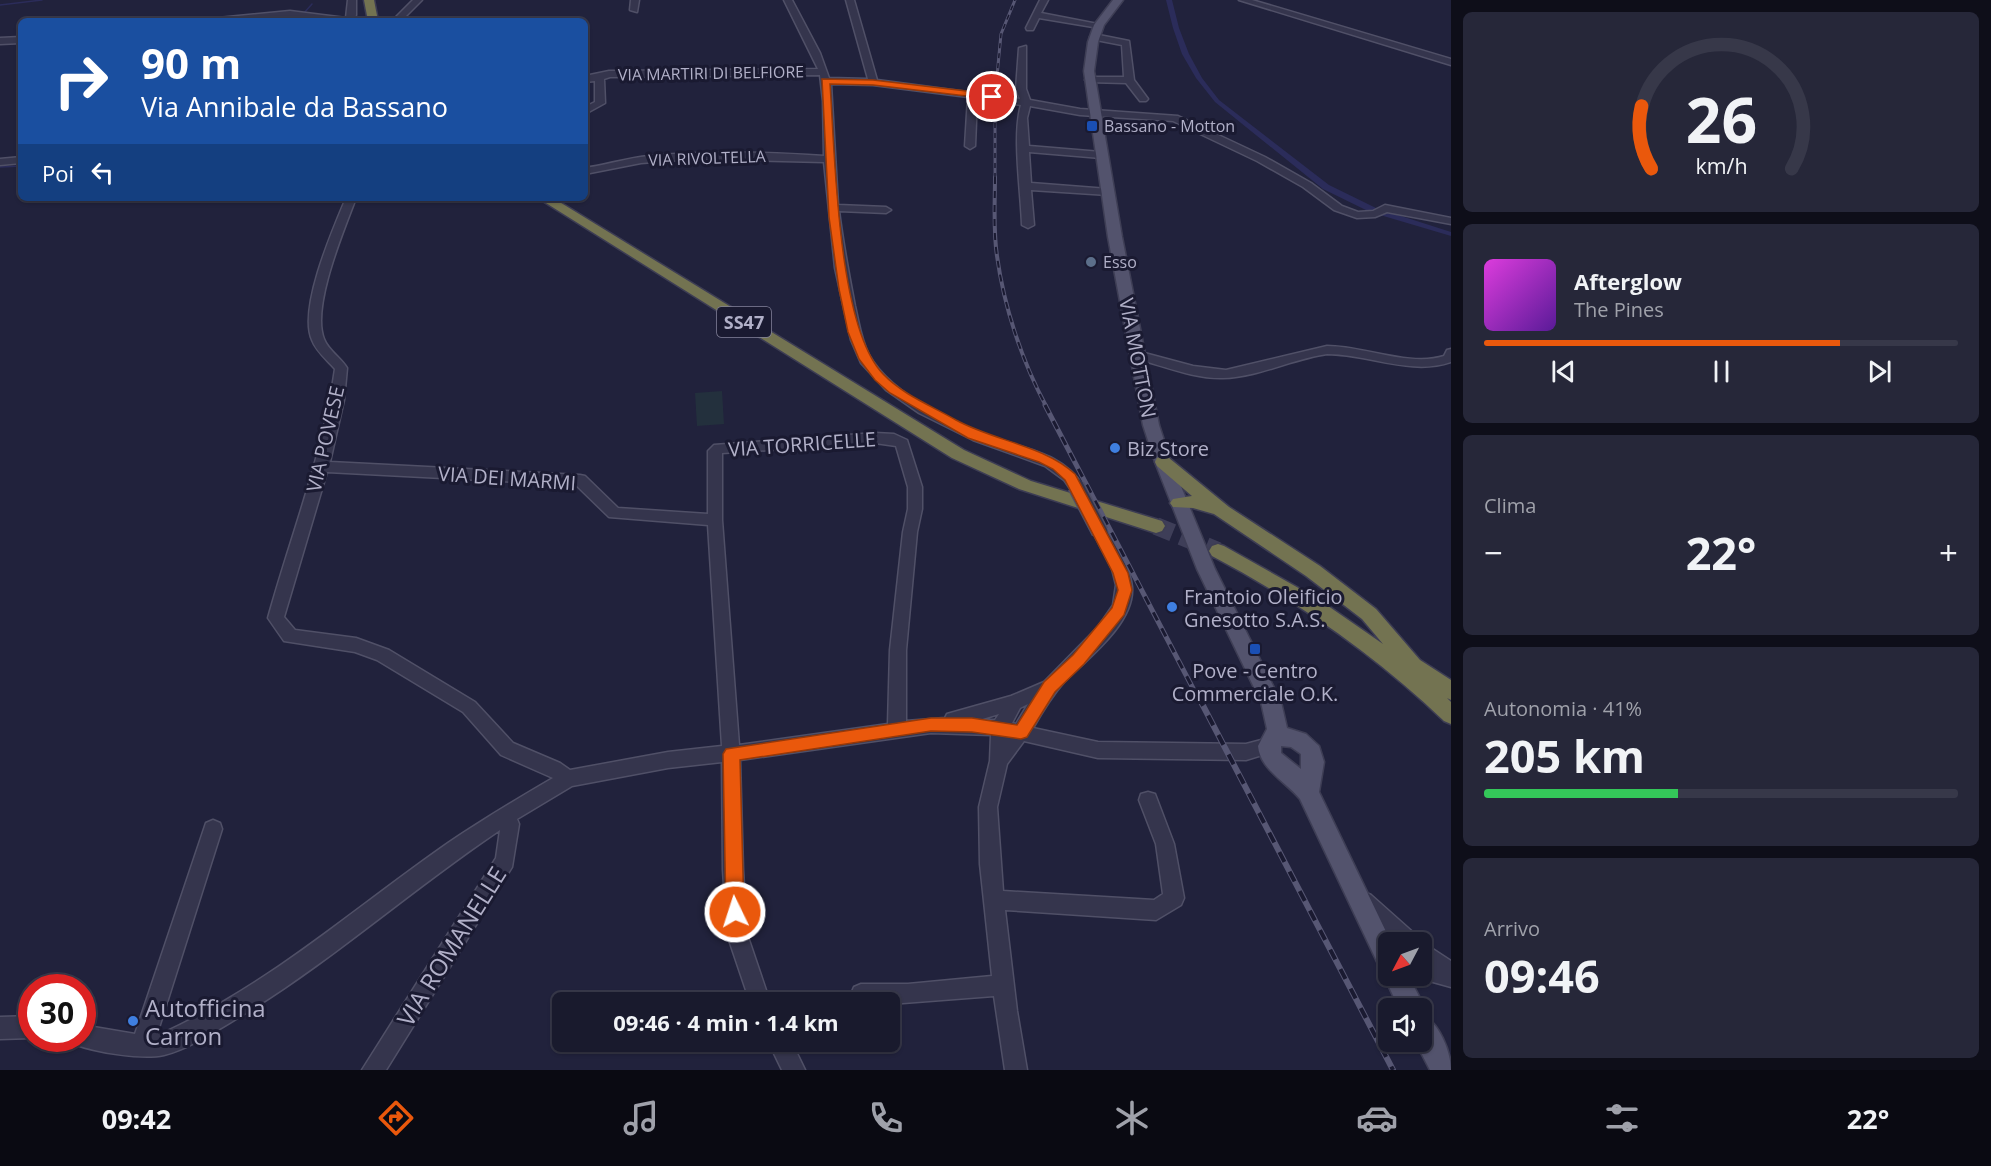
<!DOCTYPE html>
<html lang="it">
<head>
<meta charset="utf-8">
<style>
	:root { --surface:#191a2d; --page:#262739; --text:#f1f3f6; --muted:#9fa1aa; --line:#373849; --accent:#ea580c }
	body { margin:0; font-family:"Open Sans",sans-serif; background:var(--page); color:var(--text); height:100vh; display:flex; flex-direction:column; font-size:22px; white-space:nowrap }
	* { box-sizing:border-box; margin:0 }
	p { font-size:20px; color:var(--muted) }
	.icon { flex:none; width:33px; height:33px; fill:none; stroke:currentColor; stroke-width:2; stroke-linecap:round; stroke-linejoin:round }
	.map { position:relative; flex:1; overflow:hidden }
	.side { display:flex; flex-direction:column; gap:12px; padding:12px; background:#0e0e19; width:540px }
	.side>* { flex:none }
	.hud { position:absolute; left:18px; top:18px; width:570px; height:183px; border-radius:9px; box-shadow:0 2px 4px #0004,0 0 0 2px var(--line); background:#1a4fa0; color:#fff; overflow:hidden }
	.needle { width:39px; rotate:229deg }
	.fabs { position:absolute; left:1378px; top:932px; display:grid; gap:12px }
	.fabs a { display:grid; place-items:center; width:54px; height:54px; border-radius:9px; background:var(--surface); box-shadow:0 2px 4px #0004,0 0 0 2px var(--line); font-size:30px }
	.speed { position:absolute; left:18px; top:974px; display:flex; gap:12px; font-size:30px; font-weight:700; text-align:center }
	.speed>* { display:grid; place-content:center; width:78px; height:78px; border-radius:50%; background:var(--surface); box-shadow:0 2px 4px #0004,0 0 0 2px var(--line); line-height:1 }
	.speed .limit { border:9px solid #d22; background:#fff; color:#111 }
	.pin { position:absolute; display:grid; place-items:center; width:51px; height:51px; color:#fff; margin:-26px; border:3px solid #fff; border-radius:50%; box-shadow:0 2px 6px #0007 }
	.me { position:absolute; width:66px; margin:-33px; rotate:356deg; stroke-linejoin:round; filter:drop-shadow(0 0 4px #0008) }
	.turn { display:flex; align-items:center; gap:21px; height:126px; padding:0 24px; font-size:27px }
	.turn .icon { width:78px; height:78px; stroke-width:2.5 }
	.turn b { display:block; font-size:42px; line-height:51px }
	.then { display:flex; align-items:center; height:57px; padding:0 24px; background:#0003; gap:12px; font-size:22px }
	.big { font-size:45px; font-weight:700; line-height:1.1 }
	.side .card { flex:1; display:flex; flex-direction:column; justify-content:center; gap:9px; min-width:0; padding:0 21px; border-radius:9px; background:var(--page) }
	.side .dial { align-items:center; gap:0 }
	.dial svg { height:156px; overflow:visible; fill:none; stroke:var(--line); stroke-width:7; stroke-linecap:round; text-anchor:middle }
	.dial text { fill:var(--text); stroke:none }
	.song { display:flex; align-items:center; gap:18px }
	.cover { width:72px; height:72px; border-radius:9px; background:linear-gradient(135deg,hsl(300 70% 55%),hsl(270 70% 35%)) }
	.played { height:6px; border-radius:3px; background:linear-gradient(90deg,var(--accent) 75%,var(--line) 75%) }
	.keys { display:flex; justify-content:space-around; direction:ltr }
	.heat { display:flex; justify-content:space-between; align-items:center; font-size:33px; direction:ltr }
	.charge { height:9px; border-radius:4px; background:linear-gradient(90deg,#34c759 41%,var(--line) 0) }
	.trip { position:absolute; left:552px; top:992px; width:348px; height:60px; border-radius:9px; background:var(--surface); box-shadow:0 2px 4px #0004,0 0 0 2px var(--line); font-weight:700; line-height:60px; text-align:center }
	.tabs { display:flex; height:96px; justify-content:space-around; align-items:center; background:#0a0a12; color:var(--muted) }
	.tabs .icon { width:42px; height:42px }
	.tabs .active { color:var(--accent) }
	.tabs b { font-size:27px; color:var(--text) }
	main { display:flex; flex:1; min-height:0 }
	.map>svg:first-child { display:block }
	.green { fill:#23303d }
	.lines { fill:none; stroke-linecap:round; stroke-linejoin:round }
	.stream { stroke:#2b2c5a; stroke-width:1.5 }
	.canal { fill:#2b2c5a; fill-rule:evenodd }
	.highway-tunnel { stroke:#3e3e58; stroke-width:18; stroke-dasharray:18 9; stroke-linecap:butt }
	.minor-casing { stroke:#505067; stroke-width:3 }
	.major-casing { stroke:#3e3e55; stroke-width:3 }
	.highway-casing { stroke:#3d3d54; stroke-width:3 }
	.minor { fill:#35354d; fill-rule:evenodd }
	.major { fill:#53536d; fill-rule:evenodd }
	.highway { fill:#737351; fill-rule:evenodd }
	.rail-far3-casing { stroke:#575774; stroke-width:3 }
	.rail-far2-casing { stroke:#575774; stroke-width:4 }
	.rail-far1-casing { stroke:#575774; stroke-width:5 }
	.rail-casing { stroke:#575774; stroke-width:6 }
	.rail-far3 { stroke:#1a1a31; stroke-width:1.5; stroke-dasharray:5; stroke-linecap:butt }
	.rail-far2 { stroke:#1a1a31; stroke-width:2; stroke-dasharray:7; stroke-linecap:butt }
	.rail-far1 { stroke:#1a1a31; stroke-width:3; stroke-dasharray:9; stroke-linecap:butt }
	.rail { stroke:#1a1a31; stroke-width:4; stroke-dasharray:11; stroke-linecap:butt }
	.minor-bridge-casing { stroke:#505067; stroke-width:18; stroke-linecap:butt }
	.minor-bridge { stroke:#35354d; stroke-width:15 }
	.route { fill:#ea580c; stroke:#983908; stroke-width:1.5 }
	.transit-dot { fill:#1a4fb4; stroke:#1a1a31; stroke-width:2 }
	.service-dot { fill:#5c6f8a; stroke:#1a1a31; stroke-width:2 }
	.shop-dot { fill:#3f7fe0; stroke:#1a1a31; stroke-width:2 }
	.labels { text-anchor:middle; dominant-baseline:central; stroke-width:6; stroke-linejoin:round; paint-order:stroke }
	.far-street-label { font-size:16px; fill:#b1b0c8; stroke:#1a1a31 }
	.far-poi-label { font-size:16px; fill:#b1b0c8; stroke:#1a1a31; text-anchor:start }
	.shield { fill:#1a1a31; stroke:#84839b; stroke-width:1.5 }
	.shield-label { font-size:18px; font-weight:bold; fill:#b1b0c8 }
	.street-label { font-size:20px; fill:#b1b0c8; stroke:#1a1a31 }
	.poi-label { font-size:20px; fill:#b1b0c8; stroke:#1a1a31; text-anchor:start }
	.near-street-label { font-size:24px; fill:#b1b0c8; stroke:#1a1a31 }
	.near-poi-label { font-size:24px; fill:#b1b0c8; stroke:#1a1a31; text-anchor:start }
</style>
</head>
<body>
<main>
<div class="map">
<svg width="1451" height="1070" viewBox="0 0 1451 1070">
	<rect width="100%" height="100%" fill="#21223c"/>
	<!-- green -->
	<polygon class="green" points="722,391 724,424 697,426 695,393"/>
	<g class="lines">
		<!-- stream -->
		<g class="stream">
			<polyline points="0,5 42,0"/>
			<polyline points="304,13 312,4"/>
			<polyline points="298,21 301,17"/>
			<polyline points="0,167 21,166"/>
		</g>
		<!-- canal -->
		<polygon class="canal" points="1166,0 1172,0 1179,28 1189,54 1202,78 1219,100 1329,185 1376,208 1451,232 1451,236 1370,212 1323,189 1215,102 1196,78 1182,54 1173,28"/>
		<!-- highway-tunnel -->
		<polyline class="highway-tunnel" points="1156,526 1218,551"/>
		<!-- minor casing -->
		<g class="minor-casing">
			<g id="minor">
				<path d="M348,0H356V15L353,21C332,21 310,15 288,16C263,17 239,21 214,21L218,18L290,11L346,18Z"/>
				<polygon points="413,0 422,0 401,21 392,21"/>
				<polygon points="631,0 639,0 637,12 630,10"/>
				<path d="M784,0H792L820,53L829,78L868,79L846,0H854L877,80L1020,99L1016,89L1019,48L1026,46V89L1030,100L1080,109L1178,116L1265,157L1311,183L1342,206L1358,212L1373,211L1385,205L1451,218V224L1387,212L1375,217L1357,218L1334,210L1303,187L1257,161L1173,121L1080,115L1030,106L1027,118L1029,146L1101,152L1106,155L1101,158L1029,152L1031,183L1108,189L1113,192L1108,195L1031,190L1034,225L1028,228L1022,225C1021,192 1012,135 1021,105L977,98L975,146L970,149L965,146L968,97L873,85L831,84L838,205L886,207L891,210L886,213L839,211C843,243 849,275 855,306C859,323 861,340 869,355C892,397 966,430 1010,443C1039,452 1067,459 1083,486L1076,491L1071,490L1064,480L1045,466L973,440L919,413L886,390L861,363L851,340L835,268L824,162L694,159L641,163L585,174V168C606,165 627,158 649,156C707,150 766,152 824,156L823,101L820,75L610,77L604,79L605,103L585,114V107L595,102V81L585,82V76L609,71L818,69Z"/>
				<polygon points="1040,0 1048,0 1041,13 1103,25 1099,28 1039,18 1033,30 1027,30 1026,28"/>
				<polygon points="1239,0 1252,0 1451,59 1451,65"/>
				<polygon points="1094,34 1129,41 1134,80 1148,99 1146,101 1140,101 1126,83 1087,82 1085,80 1090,77 1124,77 1122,45 1091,39 1090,37"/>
				<polygon points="21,37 21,43 0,44 0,38"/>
				<polygon points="21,157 21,163 0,165 0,159"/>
				<path d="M346,198H356C344,230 311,307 324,339C328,350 341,358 347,368L344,400L330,462L580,475L585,476L618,508L708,514V451L714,445L875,433L894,434L907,440L922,487V509L917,532L906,650V721L945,718L947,714L1011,696L1044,682L1098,627L1113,605L1116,585L1112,569L1093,532L1095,528H1105C1115,546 1130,566 1132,587C1135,623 1087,659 1064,682C1052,696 1042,712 1033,728L1098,742L1246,744L1269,738L1275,741L1278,746L1275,751L1246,760L1098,758L1024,741L1007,764L997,807L1003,891L1154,900L1163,894L1156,844L1139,800L1141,794L1148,792L1155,794L1174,844L1184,898L1181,905L1156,920L1005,910L1017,1011L1027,1070H1005L994,996L890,1004V1002H855L851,994L854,987L861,984H908L992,976L980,864L979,807L990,761L991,735L931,733L740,760L743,870L747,934L770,1002H750L727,934L723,870L722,762L668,768L572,786L517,819L519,824L512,867L386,1070H362L496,858L500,830C412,889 332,961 241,1016C219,1029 189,1049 164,1055C142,1060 95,1052 74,1044L72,1038H82V1025L135,1034L206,823L213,820L220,823L222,829L157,1034L163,1033C269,985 353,909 448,843C482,820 517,799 553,778L501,755L463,712L377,660L355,652L284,641L268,618C291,535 323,455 335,369C327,360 316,351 312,340C298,309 333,229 346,198ZM875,443L896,446L908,487V509L903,532L890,650L888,724L739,745L722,520V453ZM327,472L576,485L609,517L708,525L722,746L668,752L570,770L560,763L513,743L475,702L389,650L356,638L295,630L284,617ZM1028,704L1016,724L1012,723L1020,708ZM999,714L995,720H979Z"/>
				<path d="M1327,346C1363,346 1410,367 1444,356L1447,350L1451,349V362C1411,376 1368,354 1327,354C1292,359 1259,377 1223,378C1193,379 1162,365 1133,358L1131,355L1137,351L1193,366L1226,370Z"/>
				<polygon points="1364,892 1371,895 1416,935 1419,942 1394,942 1357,909 1354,902 1357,895"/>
				<polygon points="1422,942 1451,961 1451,987 1415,977 1414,975 1422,975"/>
				<polygon points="32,1016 32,1038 0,1039 0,1017"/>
				<polygon points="768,1041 791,1041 805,1070 782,1070"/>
			</g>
		</g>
		<!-- major casing -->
		<g class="major-casing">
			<g id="major">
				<path d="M1113,0H1123L1104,25L1098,42L1094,71L1122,237L1159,425L1171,462L1215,569L1281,702L1287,728L1306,734L1319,746L1324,762L1319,792L1391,942H1389V975H1408L1425,1008L1422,1014V1008H1399L1300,799C1286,782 1260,769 1258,746L1267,729L1261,702L1197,569L1155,462L1143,425L1108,237L1084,71L1088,42L1094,25ZM1281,746L1291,747L1301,754V769L1281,753Z"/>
				<path d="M1422,1015C1439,1022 1451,1052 1451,1070H1430L1415,1041H1422Z"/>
			</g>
		</g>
		<!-- highway casing -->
		<g class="highway-casing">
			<g id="highway">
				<polygon points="364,0 374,0 378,21 368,21"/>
				<polygon points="538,198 553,198 964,450 1031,481 1162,521 1165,526 1162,531 1156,533 1019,489 952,458"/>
				<path d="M1163,456L1169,458L1229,507L1320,566L1376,609L1420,660L1451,680V700L1447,698L1451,702V724L1444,721C1374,654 1297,601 1212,556L1209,551L1212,546L1218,544L1224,546L1318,599L1383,644L1362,619L1306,576L1214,514L1193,508L1173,507L1170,503L1173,499L1192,496L1157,466L1155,462L1157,458Z"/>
			</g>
		</g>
		<!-- minor -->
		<use href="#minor" class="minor"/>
		<!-- major -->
		<use href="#major" class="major"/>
		<!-- highway -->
		<use href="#highway" class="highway"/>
		<!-- rail-far3 casing -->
		<g class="rail-far3-casing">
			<polyline id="rail-far3" points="995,178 995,97 1001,34 1015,0"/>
		</g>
		<!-- rail-far2 casing -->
		<g class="rail-far2-casing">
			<path id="rail-far2" d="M995,177C995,203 993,230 997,256C1004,307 1022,361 1046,406"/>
		</g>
		<!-- rail-far1 casing -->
		<g class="rail-far1-casing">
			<polyline id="rail-far1" points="1045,405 1198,698"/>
		</g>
		<!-- rail casing -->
		<g class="rail-casing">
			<polyline id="rail" points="1198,696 1393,1070"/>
		</g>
		<!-- rail-far3 -->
		<use href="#rail-far3" class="rail-far3"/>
		<!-- rail-far2 -->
		<use href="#rail-far2" class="rail-far2"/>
		<!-- rail-far1 -->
		<use href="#rail-far1" class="rail-far1"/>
		<!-- rail -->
		<use href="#rail" class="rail"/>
		<!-- minor-bridge casing -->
		<g class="minor-bridge-casing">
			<polyline id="minor-bridge" points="1076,486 1100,532"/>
		</g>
		<!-- minor-bridge -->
		<use href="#minor-bridge" class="minor-bridge"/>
	</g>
	<!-- route -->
	<path class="route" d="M822,79L873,80L992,94L997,97L992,99L873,85L830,84C835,153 837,326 883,374C903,395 932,406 956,420C994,441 1043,445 1075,474L1128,573L1132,590L1124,615L1084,664L1055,692L1027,737L1021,739L972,732L931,731L740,760L744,912L742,919L735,921L729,919L726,912L723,754L726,749L931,718H972L1017,725L1044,682L1073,655L1112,608L1118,590L1113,573L1065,480L1053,469L1039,462L968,438L890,393L875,380L859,359L848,332L839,289L829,217Z"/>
	<!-- markers -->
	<g class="transit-dot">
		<rect x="1086" y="120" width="12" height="12" rx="3"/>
		<rect x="1249" y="643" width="12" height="12" rx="3"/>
	</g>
	<circle class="service-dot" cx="1091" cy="262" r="6"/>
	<g class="shop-dot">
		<circle cx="1115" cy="448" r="6"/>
		<circle cx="1172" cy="607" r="6"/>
		<circle cx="133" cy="1021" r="6"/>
	</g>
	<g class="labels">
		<!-- far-street labels -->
		<g class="far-street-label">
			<text transform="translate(711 73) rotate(-1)">VIA MARTIRI DI BELFIORE</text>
			<text transform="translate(707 158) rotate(-2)">VIA RIVOLTELLA</text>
		</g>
		<!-- far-poi labels -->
		<g class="far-poi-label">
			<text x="1104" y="126">Bassano - Motton</text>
			<text x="1103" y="262">Esso</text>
		</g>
		<!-- shield labels -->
		<rect class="shield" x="717" y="307" width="54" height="30" rx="4.5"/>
		<g class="shield-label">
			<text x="744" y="322">SS47</text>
		</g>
		<!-- street labels -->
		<g class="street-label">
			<text transform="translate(1138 358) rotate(79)">VIA MOTTON</text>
			<text transform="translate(325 439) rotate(-77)">VIA POVESE</text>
			<text transform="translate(802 444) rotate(-4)">VIA TORRICELLE</text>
			<text transform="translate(507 478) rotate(4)">VIA DEI MARMI</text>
		</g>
		<!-- poi labels -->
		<g class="poi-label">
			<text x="1127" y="448">Biz Store</text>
			<text x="1184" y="596">Frantoio Oleificio<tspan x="1184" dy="23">Gnesotto S.A.S.</tspan></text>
			<text x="1255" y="670" text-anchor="middle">Pove - Centro<tspan x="1255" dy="23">Commerciale O.K.</tspan></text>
		</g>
		<!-- near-street labels -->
		<g class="near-street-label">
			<text transform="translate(451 946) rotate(-58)">VIA ROMANELLE</text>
		</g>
		<!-- near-poi labels -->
		<g class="near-poi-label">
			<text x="145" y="1007">Autofficina<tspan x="145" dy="28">Carron</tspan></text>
		</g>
	</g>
</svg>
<div class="fabs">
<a><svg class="needle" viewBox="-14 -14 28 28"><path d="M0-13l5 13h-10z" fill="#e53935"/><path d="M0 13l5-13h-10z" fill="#9fa1aa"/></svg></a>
<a><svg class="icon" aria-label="sound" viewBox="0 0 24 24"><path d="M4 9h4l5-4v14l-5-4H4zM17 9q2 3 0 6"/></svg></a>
</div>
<div class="speed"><div class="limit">30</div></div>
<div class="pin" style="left:992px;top:97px;background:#d93025"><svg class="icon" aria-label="arrive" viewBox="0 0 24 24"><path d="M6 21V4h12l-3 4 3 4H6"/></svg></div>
<svg class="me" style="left:735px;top:912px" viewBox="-20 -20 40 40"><circle r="17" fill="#ea580c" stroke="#fff" stroke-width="3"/><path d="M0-11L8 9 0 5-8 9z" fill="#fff"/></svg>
<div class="trip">09:46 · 4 min · 1.4 km</div>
<div class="hud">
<div class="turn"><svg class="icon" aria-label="right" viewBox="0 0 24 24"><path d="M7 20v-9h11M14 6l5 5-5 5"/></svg><div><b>90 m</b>Via Annibale da Bassano</div></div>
<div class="then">Poi<svg class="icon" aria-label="left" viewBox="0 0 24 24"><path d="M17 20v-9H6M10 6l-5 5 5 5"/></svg></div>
</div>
</div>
<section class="side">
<div class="card dial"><svg viewBox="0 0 100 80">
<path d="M14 69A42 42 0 1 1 86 69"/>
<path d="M14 69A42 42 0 0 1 9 37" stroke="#ea580c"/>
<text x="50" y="56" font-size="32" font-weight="700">26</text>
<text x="50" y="72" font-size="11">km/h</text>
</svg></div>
<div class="card">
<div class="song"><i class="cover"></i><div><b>Afterglow</b><p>The Pines</p></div></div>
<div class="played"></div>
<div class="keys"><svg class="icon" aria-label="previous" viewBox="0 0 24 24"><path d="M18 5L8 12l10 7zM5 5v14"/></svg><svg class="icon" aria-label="pause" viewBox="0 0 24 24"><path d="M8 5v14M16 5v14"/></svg><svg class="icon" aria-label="next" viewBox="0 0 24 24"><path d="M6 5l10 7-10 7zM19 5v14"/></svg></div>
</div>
<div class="card"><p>Clima</p>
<div class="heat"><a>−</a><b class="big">22°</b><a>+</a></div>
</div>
<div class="card"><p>Autonomia · 41%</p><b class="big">205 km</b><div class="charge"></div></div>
<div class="card"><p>Arrivo</p><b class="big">09:46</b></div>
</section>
</main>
<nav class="tabs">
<b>09:42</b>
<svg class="icon active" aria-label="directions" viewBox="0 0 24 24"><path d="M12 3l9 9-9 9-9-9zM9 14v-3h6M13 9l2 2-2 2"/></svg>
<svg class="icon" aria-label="music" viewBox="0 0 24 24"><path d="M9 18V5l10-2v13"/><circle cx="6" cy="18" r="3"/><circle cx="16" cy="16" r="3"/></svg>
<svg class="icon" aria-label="phone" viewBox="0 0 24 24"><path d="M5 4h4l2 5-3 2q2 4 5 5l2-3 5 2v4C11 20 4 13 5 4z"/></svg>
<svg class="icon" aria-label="climate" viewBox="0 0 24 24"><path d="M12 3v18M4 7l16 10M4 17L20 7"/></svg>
<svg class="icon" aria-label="car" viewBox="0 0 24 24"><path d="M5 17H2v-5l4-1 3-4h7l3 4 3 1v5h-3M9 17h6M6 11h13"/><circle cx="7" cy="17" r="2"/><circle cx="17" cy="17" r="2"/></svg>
<svg class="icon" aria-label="filters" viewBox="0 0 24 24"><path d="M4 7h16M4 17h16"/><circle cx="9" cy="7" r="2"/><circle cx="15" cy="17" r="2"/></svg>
<b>22°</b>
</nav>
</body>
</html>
